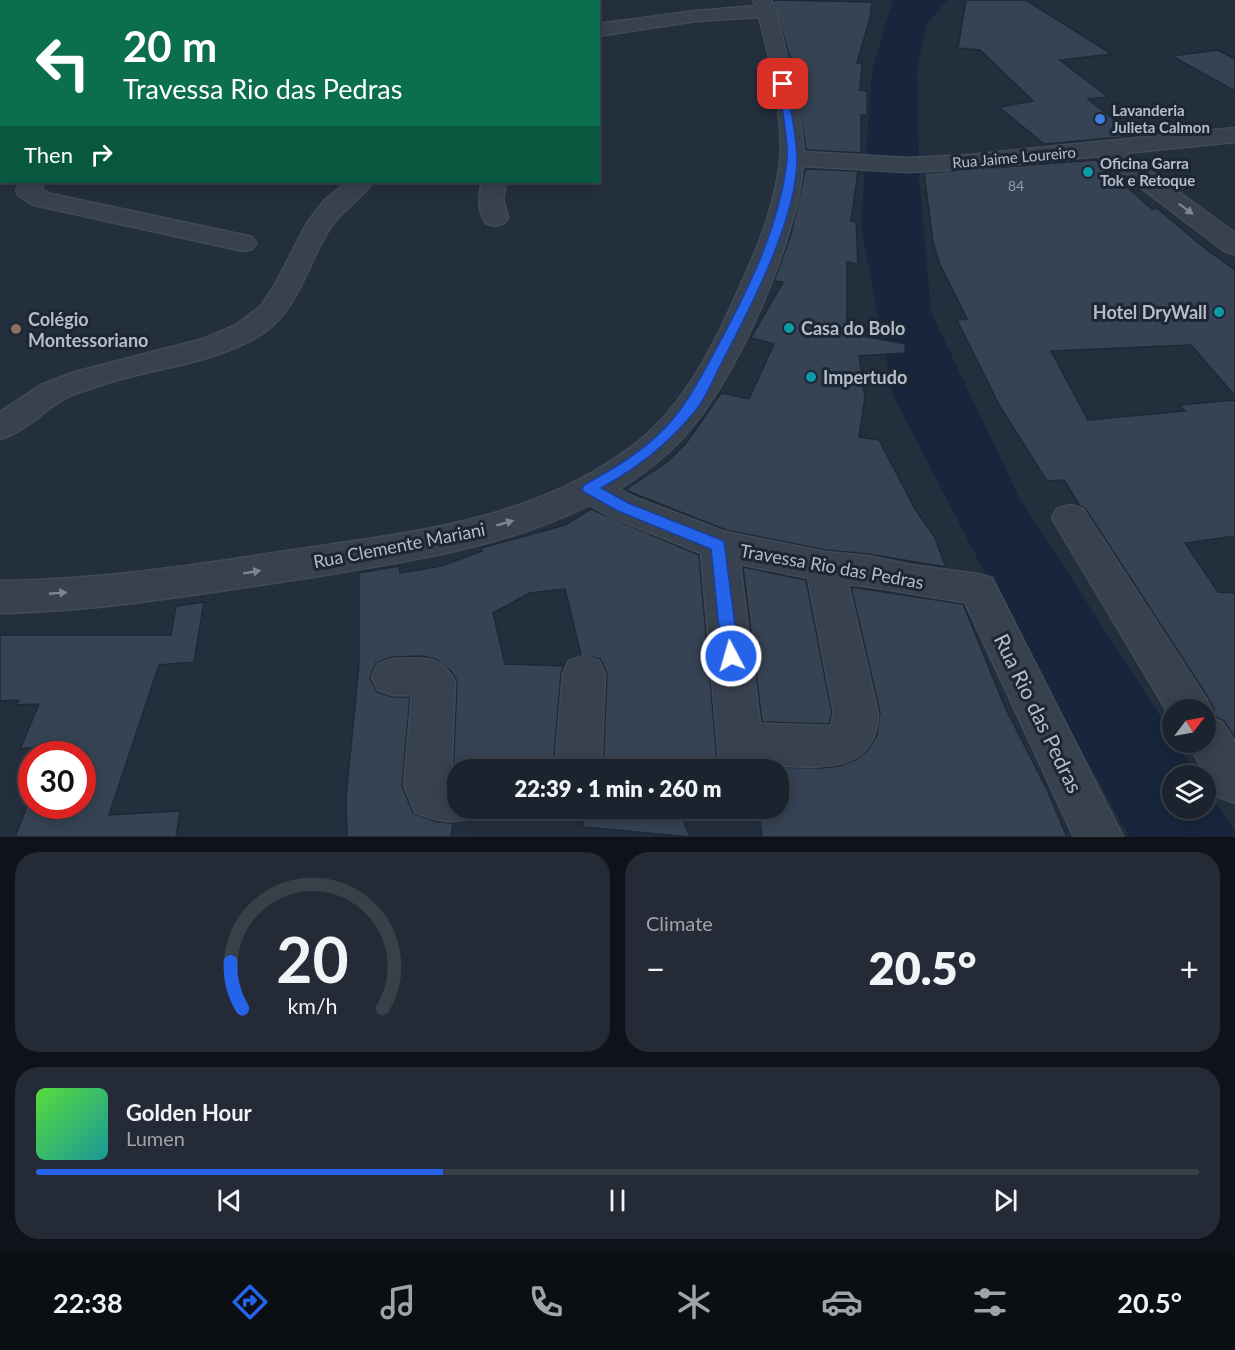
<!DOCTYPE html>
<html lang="en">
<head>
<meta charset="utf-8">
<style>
	:root { --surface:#1b232e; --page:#242b36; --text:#f1f3f6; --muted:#a0a4aa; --line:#39404a; --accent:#2563eb }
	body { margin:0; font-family:Lato,sans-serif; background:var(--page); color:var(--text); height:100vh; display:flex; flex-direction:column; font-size:22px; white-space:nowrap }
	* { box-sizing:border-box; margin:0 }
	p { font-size:20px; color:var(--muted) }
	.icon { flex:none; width:33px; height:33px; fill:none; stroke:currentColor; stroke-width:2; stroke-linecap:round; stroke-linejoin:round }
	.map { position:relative; height:837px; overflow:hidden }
	.side { display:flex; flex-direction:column; gap:15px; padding:15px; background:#0f1319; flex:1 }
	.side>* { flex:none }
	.banner { position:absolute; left:0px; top:0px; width:600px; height:183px; box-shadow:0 3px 15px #0003,0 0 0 2px var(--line); background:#0b6e4f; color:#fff; overflow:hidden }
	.needle { width:39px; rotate:58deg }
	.controls { position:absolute; left:1162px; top:699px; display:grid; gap:12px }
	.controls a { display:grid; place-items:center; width:54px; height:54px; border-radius:50%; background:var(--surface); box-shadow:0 3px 15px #0003,0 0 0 2px var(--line); font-size:30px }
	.speed { position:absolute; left:18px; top:741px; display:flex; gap:12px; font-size:30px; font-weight:700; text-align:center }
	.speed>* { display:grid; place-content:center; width:78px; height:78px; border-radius:50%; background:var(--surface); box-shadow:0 3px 15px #0003,0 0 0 2px var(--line); line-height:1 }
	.speed .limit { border:9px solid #d22; background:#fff; color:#111 }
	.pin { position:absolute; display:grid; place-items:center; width:51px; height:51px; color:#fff; margin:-26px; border-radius:12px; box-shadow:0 3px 9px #0006 }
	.me { position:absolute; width:66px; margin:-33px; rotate:354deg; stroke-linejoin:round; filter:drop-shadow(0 0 4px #0008) }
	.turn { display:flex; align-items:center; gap:21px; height:126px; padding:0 24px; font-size:27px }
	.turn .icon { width:78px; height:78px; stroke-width:2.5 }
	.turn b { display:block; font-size:42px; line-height:51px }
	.then { display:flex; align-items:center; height:57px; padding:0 24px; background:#0003; gap:12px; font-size:22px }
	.big { font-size:45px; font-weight:800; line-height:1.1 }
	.side .tile { flex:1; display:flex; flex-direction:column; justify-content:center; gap:9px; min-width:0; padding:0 21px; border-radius:24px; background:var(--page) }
	.side .dial { align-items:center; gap:0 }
	.dial svg { height:156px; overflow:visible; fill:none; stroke:var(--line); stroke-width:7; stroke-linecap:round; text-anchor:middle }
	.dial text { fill:var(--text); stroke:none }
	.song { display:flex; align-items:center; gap:18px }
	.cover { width:72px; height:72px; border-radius:9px; background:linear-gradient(135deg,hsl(110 70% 55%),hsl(180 70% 35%)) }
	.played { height:6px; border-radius:3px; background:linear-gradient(90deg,var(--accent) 35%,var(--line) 35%) }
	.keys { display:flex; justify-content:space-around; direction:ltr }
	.heat { display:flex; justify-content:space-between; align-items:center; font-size:33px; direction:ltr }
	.side .tiles { flex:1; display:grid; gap:15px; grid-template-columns:1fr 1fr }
	.tile:last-child { grid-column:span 2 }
	.trip { position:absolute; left:447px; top:759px; width:342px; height:60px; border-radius:24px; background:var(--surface); box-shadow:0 3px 15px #0003,0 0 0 2px var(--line); font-weight:800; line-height:60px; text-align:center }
	.dock { display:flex; height:96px; justify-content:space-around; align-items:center; background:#0b0e12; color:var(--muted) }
	.dock .icon { width:42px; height:42px }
	.dock .on { color:var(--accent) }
	.dock b { font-size:27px; color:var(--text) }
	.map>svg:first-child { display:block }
	.water { fill:#17263c }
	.building { fill:#364354; stroke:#1f2835; stroke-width:1.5 }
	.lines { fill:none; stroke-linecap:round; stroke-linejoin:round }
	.minor-casing { stroke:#414a57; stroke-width:3 }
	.minor { fill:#38414e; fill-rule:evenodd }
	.oneway { fill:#7c8592 }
	.route { fill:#2563eb; stroke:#184099; stroke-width:1.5 }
	.shop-dot { fill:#3f7fe0; stroke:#1d2633; stroke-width:2 }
	.culture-dot { fill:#0f9aa8; stroke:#1d2633; stroke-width:2 }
	.education-dot { fill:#8d6e63; stroke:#1d2633; stroke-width:2 }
	.labels { text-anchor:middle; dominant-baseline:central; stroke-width:6; stroke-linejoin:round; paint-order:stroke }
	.far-number-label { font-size:14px; fill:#929caa }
	.far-poi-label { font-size:15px; font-weight:bold; fill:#b4bcc9; stroke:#1d2633; text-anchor:start }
	.far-street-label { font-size:15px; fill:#b4bcc9; stroke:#1d2633 }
	.poi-label { font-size:18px; font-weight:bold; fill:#b4bcc9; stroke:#1d2633; text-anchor:start }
	.street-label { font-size:18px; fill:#b4bcc9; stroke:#1d2633 }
	.near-street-label { font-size:21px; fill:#b4bcc9; stroke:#1d2633 }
</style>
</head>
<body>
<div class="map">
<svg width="1235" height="837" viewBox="0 0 1235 837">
	<rect width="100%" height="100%" fill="#242f3e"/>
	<!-- water -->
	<polygon class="water" points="893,0 947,0 927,24 917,70 919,177 931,312 1019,497 1173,736 1173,742 1177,743 1198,775 1173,776 1173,808 1206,808 1206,787 1235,832 1235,837 1129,837 990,583 893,395 861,226 872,70"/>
	<!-- building -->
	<g class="building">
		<polygon points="773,0 872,2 870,18 857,63 862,63 860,90 867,91 867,115 861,115 861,153 806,150 792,58 790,58"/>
		<polygon points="966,0 1026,0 1112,54 1060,60 1108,97 1088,99 1135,136 1044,144 999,107 1033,101 980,50 958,48"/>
		<polygon points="1218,50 1235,59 1235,91 1172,56"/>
		<polygon points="1096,160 1152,209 1157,208 1202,246 1235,270 1235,396 1191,345 1051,351 1088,420 1185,411 1179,405 1235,400 1235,536 1185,543 1218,592 1235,593 1235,738 1224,721 1216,717 1213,713 1214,709 1207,696 1085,508 1080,506 1064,480 1047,481 999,405 957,320 967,319 940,265 933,242 924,173"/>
		<polygon points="808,169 858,171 851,221 856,222 858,264 847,262 847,333 905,344 905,353 859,356 865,398 859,437 879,440 915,509 934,536 946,567 868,554 825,550 726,530 625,490 667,462 687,442 721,393 749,399 774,344 751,338 783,282 774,281 791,234 805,170"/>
		<polygon points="591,509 699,555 718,770 603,770 607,673 600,659 581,655 565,589 530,593 493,613 505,664 564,666 561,674 553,770 457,770 456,776 453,776 457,681 451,671 437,660 422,656 392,657 376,663 370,678 377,692 392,697 410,697 402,786 413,813 437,822 453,823 451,837 347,837 346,796 359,665 359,573 399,566 400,573 441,566 482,551 481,548 565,525"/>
		<polygon points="743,567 806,580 832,713 829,724 762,722"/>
		<polygon points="851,587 963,604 1005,707 1048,792 1067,837 762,837 758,808 778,808 778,770 768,770 768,767 821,768 839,766 855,760 868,750 877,735 880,712"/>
		<polygon points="204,602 194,662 159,665 109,815 180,811 176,837 15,837 27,806 82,806 82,754 47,754 50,746 20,749 39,704 16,705 19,700 0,701 0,635 171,635 176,606"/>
		<polygon points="584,808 679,808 690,837 583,827"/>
	</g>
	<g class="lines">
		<!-- minor casing -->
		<g class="minor-casing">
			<g id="minor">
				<polygon points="70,0 88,0 89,2 71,2"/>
				<polygon points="359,0 377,0 378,2 360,2"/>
				<polygon points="458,0 476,0 477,2 459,2"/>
				<path d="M753,0H771L776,11L798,102L804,152L907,158L970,155L1235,128V142L1125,153L1235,233V254L1226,252L1099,156L970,169L907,172L803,166C794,246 739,373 686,434C666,457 644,473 619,489L636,498L725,532L825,552L868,556L911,565L978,574L992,578L1123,837H1074L965,602C926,597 887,588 848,584L878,713C877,778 811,766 765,765L766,770H720L701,553L610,516L589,505C499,550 397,563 299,579C200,594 100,611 0,613V581C96,580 192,566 287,551C408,533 540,521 639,441C686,403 714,345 738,291C757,250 775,207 780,162C784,121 770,57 759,17L696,21L598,36V24L696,11L756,6ZM740,564L808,578L834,713L831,726L760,724Z"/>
				<rect x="0" y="127" width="2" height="14"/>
				<polygon points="20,182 44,182 41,189 51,194 243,235 252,237 256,243 252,249 243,251 34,205 19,196 16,191"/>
				<path d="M347,182H373C361,200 341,210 330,228C306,266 298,313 257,337C213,364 145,369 95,387C85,391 71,394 62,400C41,413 23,433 0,439V412L41,385L75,372L203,339L236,325L261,306L275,285L307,223L324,201Z"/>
				<path d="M482,182H506L503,199L508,218L504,223L495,226L486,223C477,211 479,196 482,182Z"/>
				<polygon points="1070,505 1083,509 1205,697 1212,710 1208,717 1222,722 1235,742 1235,803 1219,797 1187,742 1206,742 1206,710 1173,710 1173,721 1052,518 1057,509"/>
				<polygon points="584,656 599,661 605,674 601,770 555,770 563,674 569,661"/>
				<path d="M393,659C421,659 441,653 455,682L451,778L458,779V808H478L475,816C452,825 438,821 415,812L404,785L412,695H393L378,690L372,677L378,664Z"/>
			</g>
		</g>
		<!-- minor -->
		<use href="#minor" class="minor"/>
	</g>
	<!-- one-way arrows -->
	<defs><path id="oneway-solid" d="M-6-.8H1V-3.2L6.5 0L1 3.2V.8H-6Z" transform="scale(1.5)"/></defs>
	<g class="oneway">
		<use href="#oneway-solid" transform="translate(1186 209) rotate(37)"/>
		<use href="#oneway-solid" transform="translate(505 523) rotate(-16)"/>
		<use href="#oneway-solid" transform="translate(252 572) rotate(-9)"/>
		<use href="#oneway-solid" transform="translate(58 593) rotate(-5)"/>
	</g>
	<!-- route -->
	<path class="route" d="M783,81L787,84C790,108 796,133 797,157C798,217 750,309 722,362C714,377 707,396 696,410C668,444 639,467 601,488L628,503L724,541L739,656L737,661L731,663L725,661L722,656L711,549L618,511L584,492L582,489L584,485C611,470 637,455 659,434C684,410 699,381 715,351C747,292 779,229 787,161C789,138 781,107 779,84Z"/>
	<!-- markers -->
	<circle class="shop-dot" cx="1100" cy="119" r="6"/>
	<g class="culture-dot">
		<circle cx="1088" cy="172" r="6"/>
		<circle cx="1219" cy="312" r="6"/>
		<circle cx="789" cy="328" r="6"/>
		<circle cx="811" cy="377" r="6"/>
	</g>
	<circle class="education-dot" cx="16" cy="329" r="6"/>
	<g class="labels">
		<!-- far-number labels -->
		<g class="far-number-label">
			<text x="1016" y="185">84</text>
		</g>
		<!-- far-poi labels -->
		<g class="far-poi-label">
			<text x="1112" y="110">Lavanderia<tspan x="1112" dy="17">Julieta Calmon</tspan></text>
			<text x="1100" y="163">Oficina Garra<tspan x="1100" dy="17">Tok e Retoque</tspan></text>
		</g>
		<!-- far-street labels -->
		<g class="far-street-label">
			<text transform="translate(1014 157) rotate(-5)">Rua Jaime Loureiro</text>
		</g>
		<!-- poi labels -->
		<g class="poi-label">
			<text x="1207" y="312" text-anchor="end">Hotel DryWall</text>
			<text x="28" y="319">Colégio<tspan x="28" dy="21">Montessoriano</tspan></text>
			<text x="801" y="328">Casa do Bolo</text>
			<text x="823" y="377">Impertudo</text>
		</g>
		<!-- street labels -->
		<g class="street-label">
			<text transform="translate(399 545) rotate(-11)">Rua Clemente Mariani</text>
			<text transform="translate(832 566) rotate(10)">Travessa Rio das Pedras</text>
		</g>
		<!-- near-street labels -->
		<g class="near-street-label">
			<text transform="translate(1039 713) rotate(64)">Rua Rio das Pedras</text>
		</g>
	</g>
</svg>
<div class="controls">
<a><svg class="needle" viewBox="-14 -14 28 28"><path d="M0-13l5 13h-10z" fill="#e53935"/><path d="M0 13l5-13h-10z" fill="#a0a4aa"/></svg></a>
<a><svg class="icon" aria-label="layers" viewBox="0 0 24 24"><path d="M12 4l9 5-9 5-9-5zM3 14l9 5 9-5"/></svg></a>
</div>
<div class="speed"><div class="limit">30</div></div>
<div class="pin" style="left:783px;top:84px;background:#d93025"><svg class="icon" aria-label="arrive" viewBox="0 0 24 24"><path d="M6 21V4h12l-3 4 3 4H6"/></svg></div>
<svg class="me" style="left:731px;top:656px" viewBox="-20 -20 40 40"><circle r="17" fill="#2563eb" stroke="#fff" stroke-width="3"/><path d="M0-11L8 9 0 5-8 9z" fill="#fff"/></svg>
<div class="trip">22:39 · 1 min · 260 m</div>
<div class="banner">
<div class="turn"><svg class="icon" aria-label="left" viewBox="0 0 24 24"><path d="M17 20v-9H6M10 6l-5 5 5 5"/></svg><div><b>20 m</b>Travessa Rio das Pedras</div></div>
<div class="then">Then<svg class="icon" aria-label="right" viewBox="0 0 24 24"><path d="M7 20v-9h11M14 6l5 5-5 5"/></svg></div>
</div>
</div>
<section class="side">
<div class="tiles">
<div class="tile dial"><svg viewBox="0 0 100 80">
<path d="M14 69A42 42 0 1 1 86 69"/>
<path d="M14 69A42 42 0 0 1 8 45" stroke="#2563eb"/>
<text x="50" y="56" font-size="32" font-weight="700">20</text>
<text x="50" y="72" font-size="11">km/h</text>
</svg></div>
<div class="tile"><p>Climate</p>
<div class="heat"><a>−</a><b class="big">20.5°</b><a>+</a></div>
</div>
<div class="tile">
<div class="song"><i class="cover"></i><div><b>Golden Hour</b><p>Lumen</p></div></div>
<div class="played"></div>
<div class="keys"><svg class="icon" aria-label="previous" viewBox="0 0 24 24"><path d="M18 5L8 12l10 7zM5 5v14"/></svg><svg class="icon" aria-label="pause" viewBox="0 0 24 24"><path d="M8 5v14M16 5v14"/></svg><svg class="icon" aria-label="next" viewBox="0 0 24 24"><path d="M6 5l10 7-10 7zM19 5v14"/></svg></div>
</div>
</div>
</section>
<nav class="dock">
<b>22:38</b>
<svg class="icon on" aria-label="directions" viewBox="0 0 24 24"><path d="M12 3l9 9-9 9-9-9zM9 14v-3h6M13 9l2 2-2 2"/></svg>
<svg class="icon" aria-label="music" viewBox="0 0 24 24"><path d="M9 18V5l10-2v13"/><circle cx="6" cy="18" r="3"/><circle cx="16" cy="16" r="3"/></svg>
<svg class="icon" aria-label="phone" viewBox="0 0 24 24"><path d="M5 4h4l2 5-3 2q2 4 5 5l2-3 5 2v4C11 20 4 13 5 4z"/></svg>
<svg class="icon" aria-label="climate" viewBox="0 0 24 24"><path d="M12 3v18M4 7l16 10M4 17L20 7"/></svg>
<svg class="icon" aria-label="car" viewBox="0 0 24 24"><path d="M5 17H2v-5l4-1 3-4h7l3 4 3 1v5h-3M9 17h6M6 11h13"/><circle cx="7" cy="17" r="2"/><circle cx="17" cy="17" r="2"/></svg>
<svg class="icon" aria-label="filters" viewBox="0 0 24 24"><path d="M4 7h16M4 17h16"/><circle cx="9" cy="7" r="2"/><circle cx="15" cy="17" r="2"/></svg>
<b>20.5°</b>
</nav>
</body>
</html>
